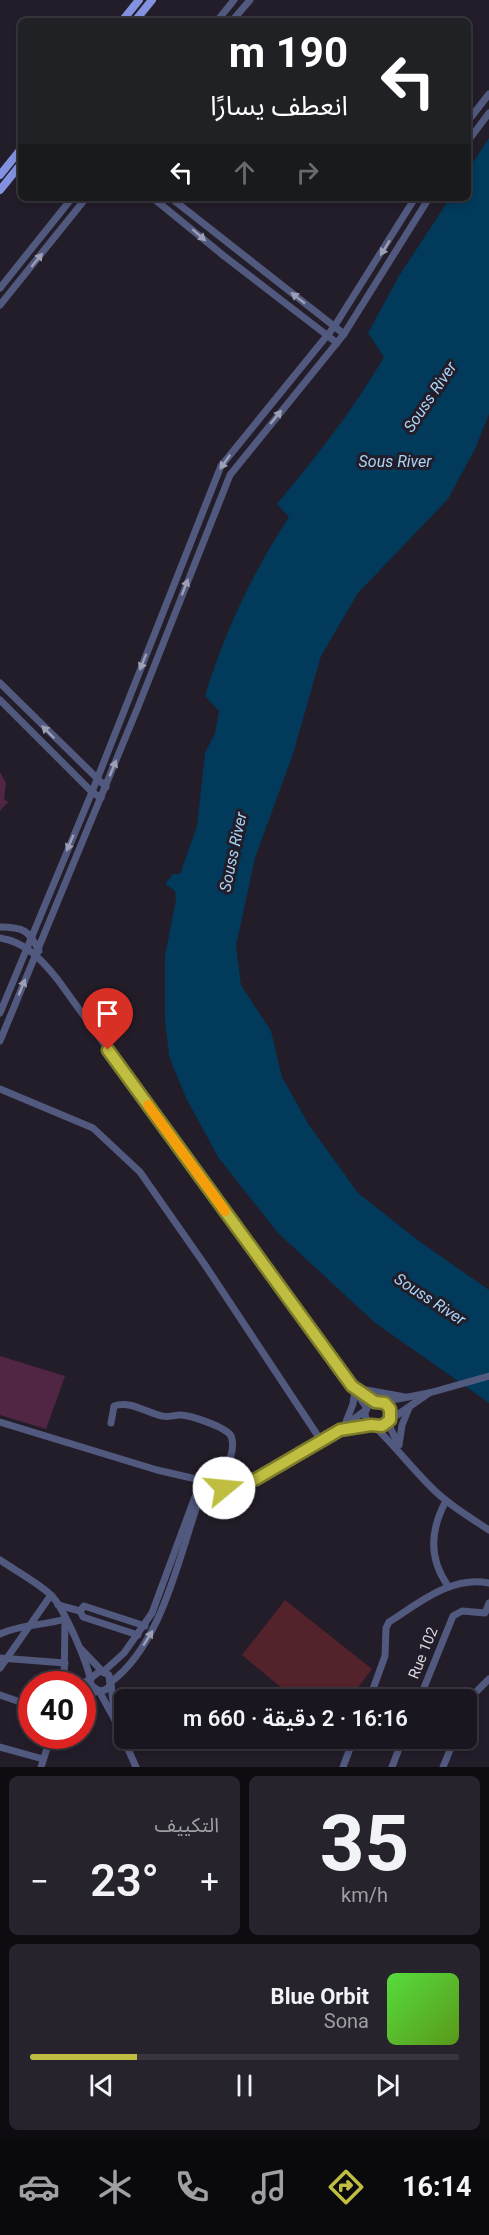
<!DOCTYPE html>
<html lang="ar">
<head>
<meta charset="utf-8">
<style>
	:root { --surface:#1a161f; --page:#27232c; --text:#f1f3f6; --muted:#9f9fa4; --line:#38353d; --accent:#c0be40 }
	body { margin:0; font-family:Roboto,"Noto Sans Arabic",sans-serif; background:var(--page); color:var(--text); direction:rtl; height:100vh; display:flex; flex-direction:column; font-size:22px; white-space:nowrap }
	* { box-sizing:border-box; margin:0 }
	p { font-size:20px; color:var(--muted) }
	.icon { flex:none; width:33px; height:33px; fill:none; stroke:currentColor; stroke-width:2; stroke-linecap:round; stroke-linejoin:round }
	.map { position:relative; height:1767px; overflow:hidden; direction:ltr }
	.sheet { display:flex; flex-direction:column; gap:9px; padding:9px; background:#0e0c11; flex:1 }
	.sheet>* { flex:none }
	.hud { position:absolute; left:18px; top:18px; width:453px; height:183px; border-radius:9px; box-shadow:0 3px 9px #0003,0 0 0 2px var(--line); direction:rtl; background:#202124; color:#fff; overflow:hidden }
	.speed { position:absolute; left:18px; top:1671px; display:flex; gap:12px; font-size:30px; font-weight:700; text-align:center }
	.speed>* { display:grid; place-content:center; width:78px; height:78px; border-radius:50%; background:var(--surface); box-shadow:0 3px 9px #0003,0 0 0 2px var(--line); line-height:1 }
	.speed .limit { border:9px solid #d22; background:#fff; color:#111 }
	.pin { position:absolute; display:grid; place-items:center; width:51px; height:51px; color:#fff; margin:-62px -26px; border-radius:50% 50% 50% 0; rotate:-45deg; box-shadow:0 0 6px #0007 }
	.pin .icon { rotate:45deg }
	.me { position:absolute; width:66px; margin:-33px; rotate:73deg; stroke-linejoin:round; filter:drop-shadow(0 0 4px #0008) }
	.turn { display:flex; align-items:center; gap:21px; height:126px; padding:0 24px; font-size:27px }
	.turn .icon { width:78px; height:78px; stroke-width:2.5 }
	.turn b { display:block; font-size:42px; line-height:51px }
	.lanes { display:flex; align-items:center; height:57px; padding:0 24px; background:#0003; justify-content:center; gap:30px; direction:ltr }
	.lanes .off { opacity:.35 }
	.big { font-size:45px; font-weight:600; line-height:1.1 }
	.sheet .card { flex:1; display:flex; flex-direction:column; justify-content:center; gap:9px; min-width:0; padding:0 21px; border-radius:9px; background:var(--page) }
	.sheet .dial { align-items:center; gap:0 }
	.dial b { font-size:78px; line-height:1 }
	.song { display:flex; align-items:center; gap:18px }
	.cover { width:72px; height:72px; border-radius:9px; background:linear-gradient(135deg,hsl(110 70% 55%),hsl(90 70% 35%)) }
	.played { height:6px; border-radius:3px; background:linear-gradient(90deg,var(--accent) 25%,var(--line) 25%) }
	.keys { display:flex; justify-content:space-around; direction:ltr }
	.heat { display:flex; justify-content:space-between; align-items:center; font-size:33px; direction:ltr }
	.sheet .tiles { flex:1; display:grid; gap:9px; grid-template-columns:1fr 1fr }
	.card:last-child { grid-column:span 2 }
	.trip { position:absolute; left:114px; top:1689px; width:363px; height:60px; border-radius:9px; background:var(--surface); box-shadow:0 3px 9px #0003,0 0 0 2px var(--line); font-weight:600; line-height:60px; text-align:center; direction:rtl }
	.tab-bar { display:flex; height:96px; justify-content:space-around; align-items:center; background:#0a090c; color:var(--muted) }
	.tab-bar .icon { width:42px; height:42px }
	.tab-bar .on { color:var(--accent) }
	.tab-bar b { font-size:27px; color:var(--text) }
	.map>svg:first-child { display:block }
	.green { fill:#54222b }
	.water { fill:#013a5a }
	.building { fill:#512645 }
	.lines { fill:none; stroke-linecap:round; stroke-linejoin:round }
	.minor { stroke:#51597f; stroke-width:7 }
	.major { stroke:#8292e0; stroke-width:8 }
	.oneway { fill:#9d9fb4 }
	.route-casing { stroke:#7d7c2a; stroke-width:15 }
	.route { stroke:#c0be40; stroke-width:10 }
	.slow { stroke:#f59e0b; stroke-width:10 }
	.labels { text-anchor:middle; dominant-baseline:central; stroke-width:6; stroke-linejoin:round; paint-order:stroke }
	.street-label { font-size:15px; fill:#dbd8e0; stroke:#231d29 }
	.water-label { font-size:16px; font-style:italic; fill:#a9d4f5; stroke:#231d29 }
</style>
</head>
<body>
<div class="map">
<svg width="489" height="1767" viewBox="0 0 489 1767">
	<rect width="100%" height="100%" fill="#231d29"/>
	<!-- green -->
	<polygon class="green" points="285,1600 372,1669 349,1699 295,1699 242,1655"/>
	<!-- water -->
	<path class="water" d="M489,138V414L475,449L448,499L358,593L321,656L293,754L255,858L236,946L241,985L271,1031L282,1077L309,1125L358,1193L419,1241L489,1290V1403L374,1322L278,1233L218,1157L186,1098L169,1056L165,1019V956L176,900L175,891L165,884L173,874H180L197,826L205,753L215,733L219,711L205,696C224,633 253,572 289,517L277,504C316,457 353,410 384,357L368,333L399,276L450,198H468V170Z"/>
	<!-- building -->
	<g class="building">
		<polygon points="0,772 6,783 4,799 8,802 0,811"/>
		<polygon points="0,1356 65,1376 46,1429 0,1415"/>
	</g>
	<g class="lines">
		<!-- minor -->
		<g class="minor">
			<polyline points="217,21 234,0"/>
			<polyline points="232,21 250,0"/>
			<polyline points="468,121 489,94"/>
			<polyline points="468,141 489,113"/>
			<polyline points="153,198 224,256 337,343"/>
			<polyline points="171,198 344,334"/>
			<polyline points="0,288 72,198"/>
			<polyline points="0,305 86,198"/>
			<polyline points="0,683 106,787"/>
			<polyline points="0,700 92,792 101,798"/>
			<path d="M0,927C23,927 29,930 39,951"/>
			<path d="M0,938C26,942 42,960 58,980L367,1408"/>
			<polyline points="0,1013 92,792 221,466 334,327 415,198"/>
			<polyline points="0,1041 138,707 230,475 344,334 429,198"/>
			<polyline points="0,1089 93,1128 140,1172 205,1265 322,1442"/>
			<polyline points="355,1388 405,1397"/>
			<circle cx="378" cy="1414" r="13"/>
			<polyline points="382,1402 429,1393 489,1376"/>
			<polyline points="390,1420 429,1393"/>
			<polyline points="0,1422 157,1470 209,1482"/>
			<path d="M111,1423L114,1406C130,1400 147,1413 162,1416C169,1418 173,1415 180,1415C190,1415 226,1427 231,1436C237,1450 224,1471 223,1486"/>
			<polyline points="388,1423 398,1444"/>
			<polyline points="344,1427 353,1404 355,1389"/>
			<path d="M375,1427C394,1445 410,1466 429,1485C446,1503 468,1516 489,1530"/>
			<polyline points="342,1430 371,1425"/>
			<polyline points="399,1445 402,1425 409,1408"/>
			<path d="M446,1501C430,1530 428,1558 448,1586"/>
			<path d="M0,1560C16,1571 37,1582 51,1595C64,1608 90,1667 91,1685L99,1691L115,1720L136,1767"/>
			<polyline points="58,1605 80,1611 83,1617 138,1635"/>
			<polyline points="80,1611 84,1606 145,1626"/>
			<path d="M0,1634C21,1624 42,1626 65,1619"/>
			<polyline points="81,1649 102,1671"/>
			<polyline points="0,1658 65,1663"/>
			<polyline points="0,1668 51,1595"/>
			<path d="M103,1672L124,1653L152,1613L199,1486C216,1476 239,1486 258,1478C297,1461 332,1435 366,1410"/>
			<polyline points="91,1678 100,1671 109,1675 110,1686 105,1690 99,1691"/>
			<path d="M111,1682C161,1645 178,1560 198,1503L206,1495L232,1485"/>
			<polyline points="64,1684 65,1622"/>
			<polyline points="81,1684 91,1679"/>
			<polyline points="111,1684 115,1720"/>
			<polyline points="0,1695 32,1706"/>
			<polyline points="82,1697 98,1691"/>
			<path d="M369,1700L385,1656L386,1628L389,1622C419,1603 452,1575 489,1583"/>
			<polyline points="419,1700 453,1616 462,1611 485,1613 489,1603"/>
			<polyline points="466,1710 473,1695 489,1679"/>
			<polyline points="0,1747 43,1759"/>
			<polyline points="41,1767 51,1736"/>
			<polyline points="343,1767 354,1738"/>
			<polyline points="392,1767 403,1738"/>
			<polyline points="443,1767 455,1738"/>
		</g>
		<!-- major -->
		<g class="major">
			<polyline points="122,21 139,0"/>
			<polyline points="135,21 152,0"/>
			<polyline points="0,175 21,149"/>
			<polyline points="0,190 21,164"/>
		</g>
	</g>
	<!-- one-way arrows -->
	<defs><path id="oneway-solid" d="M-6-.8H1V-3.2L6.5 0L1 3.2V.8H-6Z" transform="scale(1.5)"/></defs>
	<g class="oneway">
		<use href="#oneway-solid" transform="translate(199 235) rotate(41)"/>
		<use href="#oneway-solid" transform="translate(385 248) rotate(122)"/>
		<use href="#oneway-solid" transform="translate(37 260) rotate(-51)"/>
		<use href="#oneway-solid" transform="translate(298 298) rotate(-142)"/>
		<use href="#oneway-solid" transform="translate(276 417) rotate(-51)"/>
		<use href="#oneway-solid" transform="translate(225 462) rotate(125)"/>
		<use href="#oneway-solid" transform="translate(185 587) rotate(-69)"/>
		<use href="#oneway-solid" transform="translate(143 662) rotate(112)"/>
		<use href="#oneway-solid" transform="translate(48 732) rotate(-135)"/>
		<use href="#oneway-solid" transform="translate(113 768) rotate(-68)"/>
		<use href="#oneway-solid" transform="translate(70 843) rotate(113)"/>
		<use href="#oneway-solid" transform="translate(22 987) rotate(-68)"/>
		<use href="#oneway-solid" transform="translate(148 1638) rotate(-58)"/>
	</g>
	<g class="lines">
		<!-- route casing -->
		<g class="route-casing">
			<polyline id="route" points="108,1050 352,1386 375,1402 385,1403 390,1409 390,1420 382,1426 371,1425 340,1430 256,1479 224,1488"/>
		</g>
		<!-- route -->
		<use href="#route" class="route"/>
		<!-- slow -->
		<polyline class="slow" points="148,1105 225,1211"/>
	</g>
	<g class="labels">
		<!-- street labels -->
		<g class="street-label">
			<text transform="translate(423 1653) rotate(-68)">Rue 102</text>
		</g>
		<!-- water labels -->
		<g class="water-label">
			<text transform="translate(430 397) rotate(-56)">Souss River</text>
			<text x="395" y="461">Sous River</text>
			<text transform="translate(233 852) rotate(-78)">Souss River</text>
			<text transform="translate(430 1299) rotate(33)">Souss River</text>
		</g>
	</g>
</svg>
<div class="speed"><div class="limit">40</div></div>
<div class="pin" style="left:108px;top:1050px;background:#d93025"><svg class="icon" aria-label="arrive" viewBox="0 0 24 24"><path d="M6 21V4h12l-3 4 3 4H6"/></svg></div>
<svg class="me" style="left:224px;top:1488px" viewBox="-20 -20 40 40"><circle r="19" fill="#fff"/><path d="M0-13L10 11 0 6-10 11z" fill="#c0be40"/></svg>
<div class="trip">16:16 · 2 دقيقة · 660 m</div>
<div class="hud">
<div class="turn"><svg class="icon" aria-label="left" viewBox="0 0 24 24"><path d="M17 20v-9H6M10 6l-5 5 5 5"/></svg><div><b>190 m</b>انعطف يسارًا</div></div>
<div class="lanes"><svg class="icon" aria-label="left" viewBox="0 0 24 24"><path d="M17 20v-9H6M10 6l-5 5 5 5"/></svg><svg class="icon off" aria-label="ahead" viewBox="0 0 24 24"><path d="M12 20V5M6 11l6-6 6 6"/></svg><svg class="icon off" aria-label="right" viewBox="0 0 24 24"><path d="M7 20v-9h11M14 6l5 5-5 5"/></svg></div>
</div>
</div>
<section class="sheet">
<div class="tiles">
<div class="card dial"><b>35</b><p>km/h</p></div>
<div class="card"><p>التكييف</p>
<div class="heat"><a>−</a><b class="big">23°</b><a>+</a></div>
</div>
<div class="card">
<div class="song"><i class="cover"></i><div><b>Blue Orbit</b><p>Sona</p></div></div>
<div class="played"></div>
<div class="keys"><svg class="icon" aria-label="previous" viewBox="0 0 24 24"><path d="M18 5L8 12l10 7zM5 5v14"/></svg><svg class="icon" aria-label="pause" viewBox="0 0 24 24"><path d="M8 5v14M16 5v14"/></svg><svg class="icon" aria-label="next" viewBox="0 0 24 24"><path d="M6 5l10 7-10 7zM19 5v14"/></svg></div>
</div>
</div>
</section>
<nav class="tab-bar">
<b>16:14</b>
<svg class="icon on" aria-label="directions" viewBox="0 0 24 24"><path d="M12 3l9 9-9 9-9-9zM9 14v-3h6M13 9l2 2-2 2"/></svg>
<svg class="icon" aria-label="music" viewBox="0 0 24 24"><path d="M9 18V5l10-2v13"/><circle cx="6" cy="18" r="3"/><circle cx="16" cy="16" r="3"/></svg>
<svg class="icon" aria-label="phone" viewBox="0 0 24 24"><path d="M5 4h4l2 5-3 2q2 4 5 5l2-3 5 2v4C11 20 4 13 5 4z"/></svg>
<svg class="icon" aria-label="climate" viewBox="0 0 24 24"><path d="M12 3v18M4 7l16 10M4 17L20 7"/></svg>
<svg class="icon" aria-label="car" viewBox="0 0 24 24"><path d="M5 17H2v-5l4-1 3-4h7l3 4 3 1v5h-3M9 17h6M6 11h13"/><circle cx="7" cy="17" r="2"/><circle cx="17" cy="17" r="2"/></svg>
</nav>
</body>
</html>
